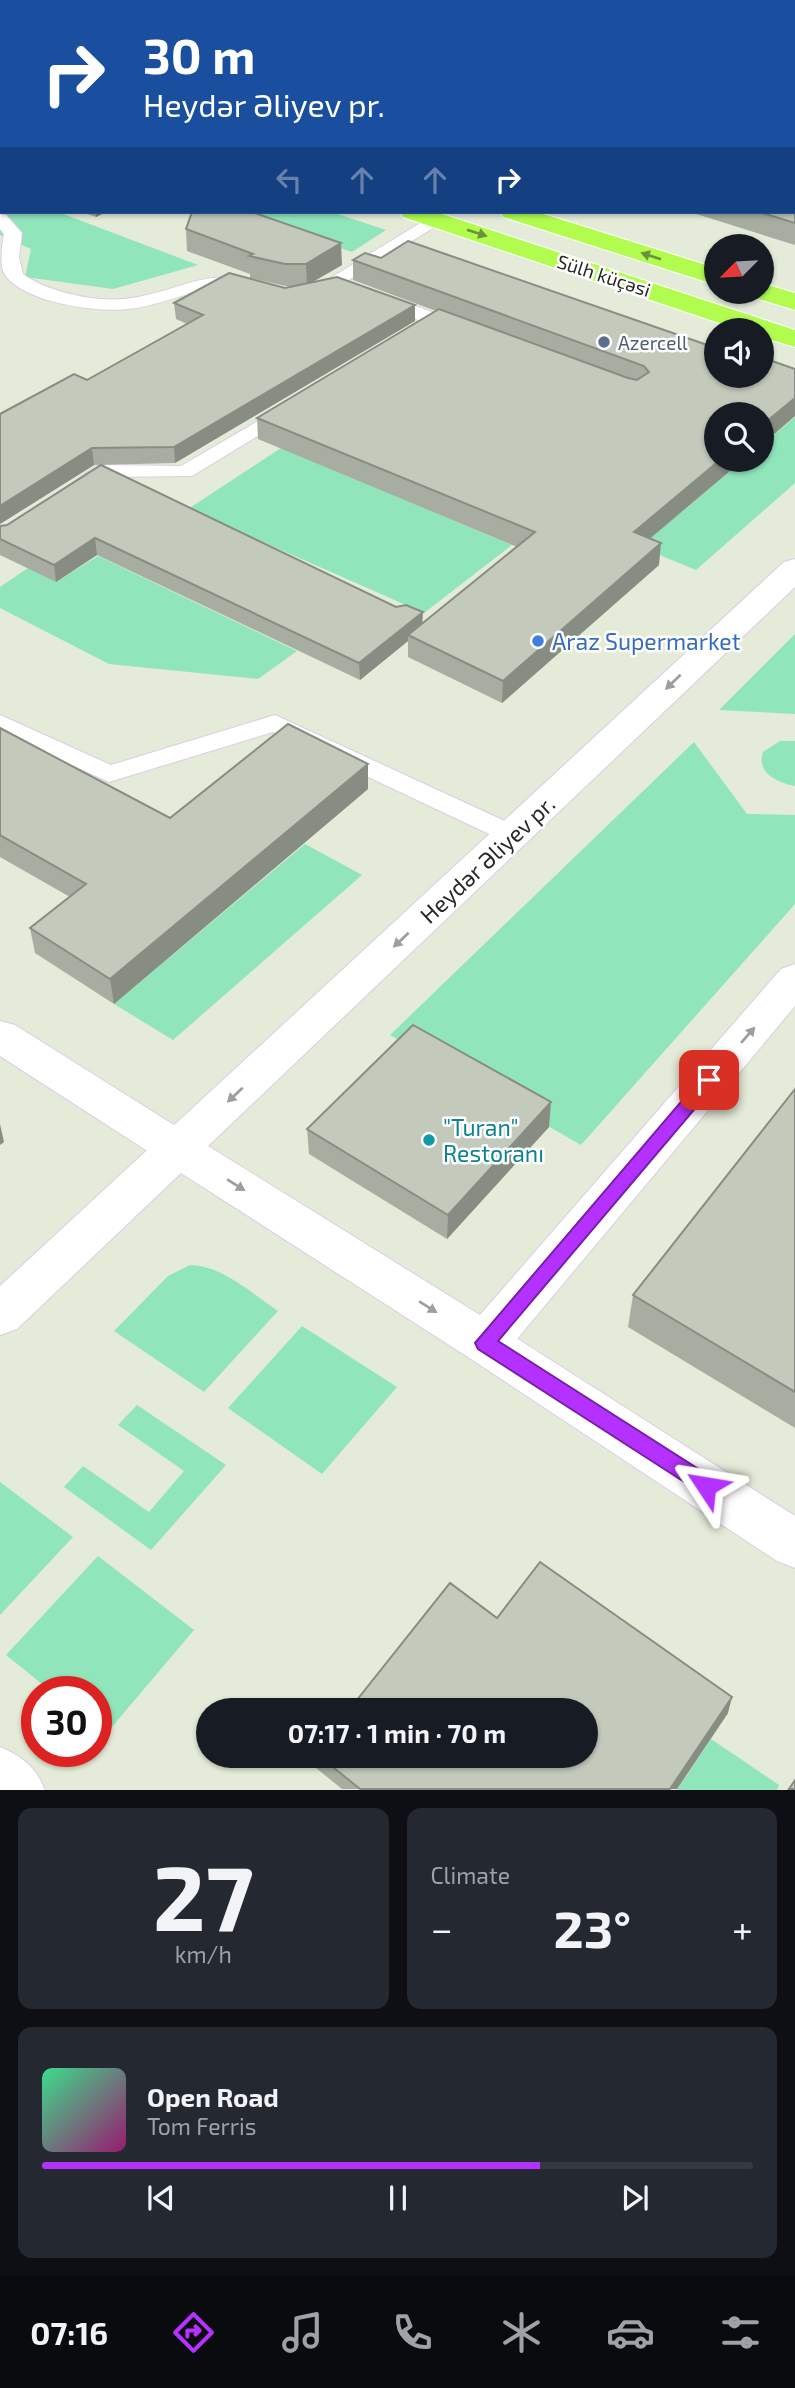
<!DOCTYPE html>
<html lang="en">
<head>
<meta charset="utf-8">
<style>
	:root { --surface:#171b24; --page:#242831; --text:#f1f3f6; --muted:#9ea1a6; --line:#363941; --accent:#b531ff }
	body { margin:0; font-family:"Exo 2",sans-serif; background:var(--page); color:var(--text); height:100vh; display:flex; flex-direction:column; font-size:26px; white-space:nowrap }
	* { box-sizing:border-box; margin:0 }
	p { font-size:23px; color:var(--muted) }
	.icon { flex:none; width:38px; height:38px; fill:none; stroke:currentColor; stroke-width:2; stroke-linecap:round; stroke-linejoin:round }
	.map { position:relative; height:1790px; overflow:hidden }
	.details { display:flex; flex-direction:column; gap:18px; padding:18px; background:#0d0f14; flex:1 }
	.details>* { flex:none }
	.hud { position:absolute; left:0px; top:0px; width:796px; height:214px; box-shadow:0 2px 5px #0004; background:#1a4fa0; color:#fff; overflow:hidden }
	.needle { width:46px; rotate:246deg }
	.controls { position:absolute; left:704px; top:234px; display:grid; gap:14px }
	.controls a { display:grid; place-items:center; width:70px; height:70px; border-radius:50%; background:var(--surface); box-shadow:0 2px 5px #0004; font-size:35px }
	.speed { position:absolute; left:21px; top:1676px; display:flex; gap:14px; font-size:35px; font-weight:700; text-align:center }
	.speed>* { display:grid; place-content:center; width:91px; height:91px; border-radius:50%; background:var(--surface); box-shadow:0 2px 5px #0004; line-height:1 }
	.speed .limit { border:10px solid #d22; background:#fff; color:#111 }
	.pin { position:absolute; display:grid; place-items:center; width:60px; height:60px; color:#fff; margin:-30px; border-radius:14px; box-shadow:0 4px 10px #0006 }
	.me { position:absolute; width:77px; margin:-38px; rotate:303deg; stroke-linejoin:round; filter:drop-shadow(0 0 5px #0008) }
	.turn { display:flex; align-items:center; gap:24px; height:147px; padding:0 28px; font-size:32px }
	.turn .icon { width:91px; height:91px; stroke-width:2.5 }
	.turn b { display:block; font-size:49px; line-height:60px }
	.lanes { display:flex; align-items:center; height:66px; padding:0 28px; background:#0003; justify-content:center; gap:35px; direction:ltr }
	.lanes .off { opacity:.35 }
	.big { font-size:52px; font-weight:700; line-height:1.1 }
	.details .tile { flex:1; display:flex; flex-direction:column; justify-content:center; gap:10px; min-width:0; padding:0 24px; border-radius:14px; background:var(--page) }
	.details .dial { align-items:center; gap:0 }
	.dial b { font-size:91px; line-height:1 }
	.song { display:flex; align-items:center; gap:21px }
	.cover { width:84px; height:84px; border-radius:10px; background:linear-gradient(135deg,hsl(150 70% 55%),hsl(320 70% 35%)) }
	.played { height:7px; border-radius:4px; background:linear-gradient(90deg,var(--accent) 70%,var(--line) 70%) }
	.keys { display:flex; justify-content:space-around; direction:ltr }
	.heat { display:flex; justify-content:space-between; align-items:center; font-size:38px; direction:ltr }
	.details .tiles { flex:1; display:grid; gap:18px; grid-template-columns:1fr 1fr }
	.tile:last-child { grid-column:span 2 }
	.trip { position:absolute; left:196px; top:1698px; width:402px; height:70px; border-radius:35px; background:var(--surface); box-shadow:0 2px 5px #0004; font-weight:700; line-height:70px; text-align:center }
	.menu { display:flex; height:112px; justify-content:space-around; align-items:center; background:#090b0e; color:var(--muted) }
	.menu .icon { width:49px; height:49px }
	.menu .active { color:var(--accent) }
	.menu b { font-size:32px; color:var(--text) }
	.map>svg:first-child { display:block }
	.green { fill:#90e6ba }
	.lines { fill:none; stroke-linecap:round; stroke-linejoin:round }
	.service-casing { stroke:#dbcde2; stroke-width:2 }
	.minor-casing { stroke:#dbcde2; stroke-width:2 }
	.tertiary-casing { stroke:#dbcde2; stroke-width:2 }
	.secondary-casing { stroke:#dbcde2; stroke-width:2 }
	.trunk-casing { stroke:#fff; stroke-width:2 }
	.service { fill:#fff; fill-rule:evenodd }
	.minor { fill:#fff; fill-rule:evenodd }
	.tertiary { fill:#fff; fill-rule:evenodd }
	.secondary { fill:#fff; fill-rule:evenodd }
	.trunk { fill:#b2fc50; fill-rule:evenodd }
	.wall { fill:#a8ada1 }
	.shaded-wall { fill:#888d83 }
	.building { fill:#c3c9bb; stroke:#888d83; stroke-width:2 }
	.oneway { fill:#6d923c }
	.oneway2 { fill:#9e9e9e }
	.route { fill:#b531ff; stroke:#7620a6; stroke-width:2 }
	.service-dot { fill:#5c6f8a; stroke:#fff; stroke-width:2.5 }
	.shop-dot { fill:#3f7fe0; stroke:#fff; stroke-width:2.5 }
	.culture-dot { fill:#0f9aa8; stroke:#fff; stroke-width:2.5 }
	.labels { text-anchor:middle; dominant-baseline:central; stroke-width:5; stroke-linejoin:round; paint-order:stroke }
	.far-street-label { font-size:19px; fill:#282828; stroke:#fff }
	.far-service-label { font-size:19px; fill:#4e5e75; stroke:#fff; text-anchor:start }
	.shop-label { font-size:23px; fill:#366cbe; stroke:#fff; text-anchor:start }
	.street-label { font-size:23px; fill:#282828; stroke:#fff }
	.culture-label { font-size:23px; fill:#0d838f; stroke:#fff; text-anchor:start }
</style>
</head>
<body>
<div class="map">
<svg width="795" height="1790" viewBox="0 0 795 1790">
	<rect width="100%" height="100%" fill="#e4ebd8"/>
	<!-- green -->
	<g class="green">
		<polygon points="0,190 2,212 58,212 198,265 113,289 25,277 31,249 0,235"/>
		<polygon points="239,212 332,212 386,230 352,252"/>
		<polygon points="795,417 795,483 696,570 567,517 682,512 743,460 761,460 761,445"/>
		<polygon points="281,448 512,545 424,613 188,509"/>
		<polygon points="98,556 297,651 258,679 109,664 0,608 0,587 28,568 56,582"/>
		<polygon points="795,634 795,714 719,710"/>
		<path d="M780,741H795V786C778,783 756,773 763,752Z"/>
		<polygon points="694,742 747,814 795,815 795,904 581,1145 390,1035"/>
		<polygon points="305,844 362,875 173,1040 114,1004"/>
		<path d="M190,1265C221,1265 253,1294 278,1311L204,1392L114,1331L168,1276Z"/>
		<polygon points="302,1326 397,1387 322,1474 228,1408"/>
		<polygon points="137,1405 226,1465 151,1550 64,1487 83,1466 149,1512 184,1471 118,1425"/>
		<polygon points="0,1482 73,1537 0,1615"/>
		<polygon points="98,1556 194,1630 105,1735 96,1728 96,1692 52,1692 6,1655"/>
		<polygon points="711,1739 779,1785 777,1790 677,1790"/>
	</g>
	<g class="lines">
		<!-- service casing -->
		<g class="service-casing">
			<g id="service">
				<rect x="794" y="42" width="1" height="8"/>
				<path d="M0,214L6,215L22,233L19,257L23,274C35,283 49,288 63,292C87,299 113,302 138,297C186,288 204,269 255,282L258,286L249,291C202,280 173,304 128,309C98,313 17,302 3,271C0,260 2,245 4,234L0,229Z"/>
				<path d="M435,214L444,219L441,223L347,281L443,316L445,320C437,330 421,339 408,336L406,332L421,321L327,286L324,282Z"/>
				<polygon points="287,404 294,406 297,410 294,414 192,476 106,477 83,489 76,487 73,483 95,467 102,465 181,466"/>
				<polygon points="0,715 111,765 275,715 522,829 526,835 522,841 513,844 504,841 273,732 109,782 0,732"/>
			</g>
		</g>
		<!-- minor casing -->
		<g class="minor-casing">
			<g id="minor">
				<polygon points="485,1323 502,1329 795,1516 795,1568 777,1561 468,1357 461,1343 468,1329"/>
				<path d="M0,1747C23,1757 35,1766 45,1790H0Z"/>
			</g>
		</g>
		<!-- tertiary casing -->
		<g class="tertiary-casing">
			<polygon id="tertiary" points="0,1021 15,1025 193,1137 200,1149 193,1161 178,1166 163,1161 0,1056"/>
		</g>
		<!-- secondary casing -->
		<g class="secondary-casing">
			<polygon id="secondary" points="795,559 795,587 208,1146 480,1315 781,969 795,964 795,1006 502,1357 485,1363 468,1357 181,1173 17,1329 0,1335 0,1286 784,562"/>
		</g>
		<!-- trunk casing -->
		<g class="trunk-casing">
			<g id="trunk">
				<rect x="0" y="39" width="2" height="13"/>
				<rect x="0" y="67" width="2" height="14"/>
				<polygon points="400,212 436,212 795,330 795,347 761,337 761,331 743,331 403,217"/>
				<polygon points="500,212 537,212 716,268 716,285 503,217"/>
				<polygon points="761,283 795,293 795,310 752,297 749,292 761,292"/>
			</g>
		</g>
		<!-- service -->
		<use href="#service" class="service"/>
		<!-- minor -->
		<use href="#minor" class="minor"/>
		<!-- tertiary -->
		<use href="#tertiary" class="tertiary"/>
		<!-- secondary -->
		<use href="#secondary" class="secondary"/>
		<!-- trunk -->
		<use href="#trunk" class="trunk"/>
	</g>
	<!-- wall -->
	<g class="wall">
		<polygon points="0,0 682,0 679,2 2,2 2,4 0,3"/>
		<polygon points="730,0 795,0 795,21 794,2 730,2"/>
		<polygon points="794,49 795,49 795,245 690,212 794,212"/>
		<polygon points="0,118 2,119 2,182 0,182"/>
		<polygon points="82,212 106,212 96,217"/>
		<polygon points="186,229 342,265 313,282 415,321 175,463 94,465 0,524 87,380 187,324 176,319 174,303 294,286 286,286 250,278 250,274 187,251"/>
		<polygon points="353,260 716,376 795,369 795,416 650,539 659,565 502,703 408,657 408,641 360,680 97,555 56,582 0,555 0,526 7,525 101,465 423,623 517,547 258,439 257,418 436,311 353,280"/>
		<polygon points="0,728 170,818 368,789 114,1004 35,953 30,928 70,897 0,857"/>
		<polygon points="795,1089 795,1428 628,1327 633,1295"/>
		<polygon points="549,1127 447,1239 309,1154 307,1129"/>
		<polygon points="497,1618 728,1713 677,1789 342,1789 316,1768 315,1755 586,1755"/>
	</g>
	<!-- shaded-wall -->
	<g class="shaded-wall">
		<polygon points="651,0 682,0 679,2 648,2"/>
		<polygon points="96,212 106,212 96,217"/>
		<polygon points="341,243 342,265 307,285 306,264"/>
		<polygon points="415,305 415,321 175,463 174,447"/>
		<polygon points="795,398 795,416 761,445 761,426"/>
		<polygon points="92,448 94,465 0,524 0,506"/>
		<polygon points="720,460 743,460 631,554 634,532"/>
		<polygon points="95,538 97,555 56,582 54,565"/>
		<polygon points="661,543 659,565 502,703 503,681"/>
		<polygon points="423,612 422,630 408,635 408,641 360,680 359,663"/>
		<polygon points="368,764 368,789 114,1004 110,979"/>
		<polygon points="551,1102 549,1127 447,1239 448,1215"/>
		<polygon points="0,1124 4,1142 0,1145"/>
		<polygon points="732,1697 728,1713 677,1789 670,1789"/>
	</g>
	<!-- building -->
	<g class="building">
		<polygon points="49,0 651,0 648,2 55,2"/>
		<polygon points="770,0 795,0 795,4 794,2 777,2"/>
		<polygon points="794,49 795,49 794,110"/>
		<polygon points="794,112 795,112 795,223 759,212 794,212"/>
		<polygon points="0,118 2,119 2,163 0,162"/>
		<polygon points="192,212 252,212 341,243 306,264 285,264 249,256 253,254 186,229"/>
		<polygon points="408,241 716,348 716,376 761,376 761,357 795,369 795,398 761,426 761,415 716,415 716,460 720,460 634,532 661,543 503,681 408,635 535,532 257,418 439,309 628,378 637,380 649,372 644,366 353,260 365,253 381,258"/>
		<polygon points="229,273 285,288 337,277 415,305 174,447 92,448 0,506 0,414 74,374 87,380 203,315 174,303"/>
		<polygon points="101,465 396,607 406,605 423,612 359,663 95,538 54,565 0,539 0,526 7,525"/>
		<polygon points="288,724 368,764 110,979 30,928 86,884 0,835 0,728 170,818"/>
		<polygon points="413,1025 551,1102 448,1215 307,1129"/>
		<polygon points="795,1089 795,1392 633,1295"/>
		<polygon points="540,1562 732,1697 670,1789 360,1789 318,1755 586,1755 586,1710 349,1710 450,1583 497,1618"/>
		<polygon points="795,1780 795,1789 789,1789"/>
	</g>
	<!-- one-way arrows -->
	<defs><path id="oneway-solid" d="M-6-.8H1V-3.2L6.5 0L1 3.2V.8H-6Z" transform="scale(1.75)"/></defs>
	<g class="oneway">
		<use href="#oneway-solid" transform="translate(477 233) rotate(18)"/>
		<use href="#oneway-solid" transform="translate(651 256) rotate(-162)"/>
	</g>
	<g class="oneway2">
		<use href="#oneway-solid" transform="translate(673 682) rotate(136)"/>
		<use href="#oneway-solid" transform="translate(401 940) rotate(137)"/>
		<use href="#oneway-solid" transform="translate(748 1035) rotate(-49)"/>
		<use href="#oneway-solid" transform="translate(235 1095) rotate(137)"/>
		<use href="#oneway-solid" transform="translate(236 1185) rotate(32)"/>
		<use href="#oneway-solid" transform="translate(428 1307) rotate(32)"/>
	</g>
	<!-- route -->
	<polygon class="route" points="709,1074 715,1076 717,1080 715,1085 498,1341 714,1479 717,1486 714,1493 706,1496 478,1349 475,1343 703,1076"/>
	<!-- markers -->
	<circle class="service-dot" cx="604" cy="342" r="7"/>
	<circle class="shop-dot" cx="538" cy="641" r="7"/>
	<circle class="culture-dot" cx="429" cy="1140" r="7"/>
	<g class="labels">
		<!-- far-street labels -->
		<g class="far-street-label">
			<text transform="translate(604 275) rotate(18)">Sülh küçəsi</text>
		</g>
		<!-- far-service labels -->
		<g class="far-service-label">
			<text x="618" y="342">Azercell</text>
		</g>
		<!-- shop labels -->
		<g class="shop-label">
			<text x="552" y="641">Araz Supermarket</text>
		</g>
		<!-- street labels -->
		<g class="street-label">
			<text transform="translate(487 859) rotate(-43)">Heydər Əliyev pr.</text>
		</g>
		<!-- culture labels -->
		<g class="culture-label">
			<text x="443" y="1127">"Turan"<tspan x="443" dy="26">Restoranı</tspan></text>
		</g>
	</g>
</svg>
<div class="controls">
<a><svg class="needle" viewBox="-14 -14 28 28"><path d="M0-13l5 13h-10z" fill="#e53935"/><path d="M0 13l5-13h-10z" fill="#9ea1a6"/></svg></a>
<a><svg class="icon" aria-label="sound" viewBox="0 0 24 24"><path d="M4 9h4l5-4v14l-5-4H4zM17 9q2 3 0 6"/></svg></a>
<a><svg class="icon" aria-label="search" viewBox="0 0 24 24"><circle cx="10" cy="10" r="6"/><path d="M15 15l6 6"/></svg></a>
</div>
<div class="speed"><div class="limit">30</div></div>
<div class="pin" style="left:709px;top:1080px;background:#d93025"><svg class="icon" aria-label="arrive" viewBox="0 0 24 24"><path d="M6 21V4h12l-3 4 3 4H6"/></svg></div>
<svg class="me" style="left:706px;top:1486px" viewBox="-20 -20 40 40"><path d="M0-17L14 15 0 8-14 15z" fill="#b531ff" stroke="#fff" stroke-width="4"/></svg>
<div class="trip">07:17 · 1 min · 70 m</div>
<div class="hud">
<div class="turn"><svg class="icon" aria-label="right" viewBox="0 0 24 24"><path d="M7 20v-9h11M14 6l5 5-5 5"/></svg><div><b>30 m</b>Heydər Əliyev pr.</div></div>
<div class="lanes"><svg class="icon off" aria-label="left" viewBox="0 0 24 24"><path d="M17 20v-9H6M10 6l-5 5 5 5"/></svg><svg class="icon off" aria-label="ahead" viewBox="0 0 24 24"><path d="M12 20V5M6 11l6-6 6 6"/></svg><svg class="icon off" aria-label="ahead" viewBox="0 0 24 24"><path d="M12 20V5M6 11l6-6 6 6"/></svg><svg class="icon" aria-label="right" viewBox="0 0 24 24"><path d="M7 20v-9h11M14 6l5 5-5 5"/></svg></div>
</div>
</div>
<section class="details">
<div class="tiles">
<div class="tile dial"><b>27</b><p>km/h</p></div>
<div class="tile"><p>Climate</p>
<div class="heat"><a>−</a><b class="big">23°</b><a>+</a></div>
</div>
<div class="tile">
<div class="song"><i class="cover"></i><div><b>Open Road</b><p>Tom Ferris</p></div></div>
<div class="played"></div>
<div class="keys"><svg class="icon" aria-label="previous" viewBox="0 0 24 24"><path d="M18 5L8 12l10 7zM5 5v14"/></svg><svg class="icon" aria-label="pause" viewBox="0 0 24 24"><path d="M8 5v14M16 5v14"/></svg><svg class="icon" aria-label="next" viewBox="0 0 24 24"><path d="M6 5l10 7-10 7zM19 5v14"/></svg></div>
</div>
</div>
</section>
<nav class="menu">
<b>07:16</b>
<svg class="icon active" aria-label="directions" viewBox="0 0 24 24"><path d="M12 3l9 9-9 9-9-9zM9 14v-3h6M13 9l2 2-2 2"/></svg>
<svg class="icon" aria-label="music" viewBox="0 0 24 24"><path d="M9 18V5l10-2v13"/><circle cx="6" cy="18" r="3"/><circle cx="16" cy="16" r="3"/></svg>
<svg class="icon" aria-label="phone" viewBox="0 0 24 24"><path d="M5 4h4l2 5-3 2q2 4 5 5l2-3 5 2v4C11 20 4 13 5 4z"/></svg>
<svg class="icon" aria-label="climate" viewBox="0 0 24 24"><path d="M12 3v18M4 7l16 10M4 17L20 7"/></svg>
<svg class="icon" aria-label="car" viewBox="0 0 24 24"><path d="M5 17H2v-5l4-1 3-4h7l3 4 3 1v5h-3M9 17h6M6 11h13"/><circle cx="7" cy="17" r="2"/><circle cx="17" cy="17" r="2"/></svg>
<svg class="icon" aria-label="filters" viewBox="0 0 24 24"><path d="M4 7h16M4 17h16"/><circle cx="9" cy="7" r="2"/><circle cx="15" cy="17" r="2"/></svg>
</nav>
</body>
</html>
